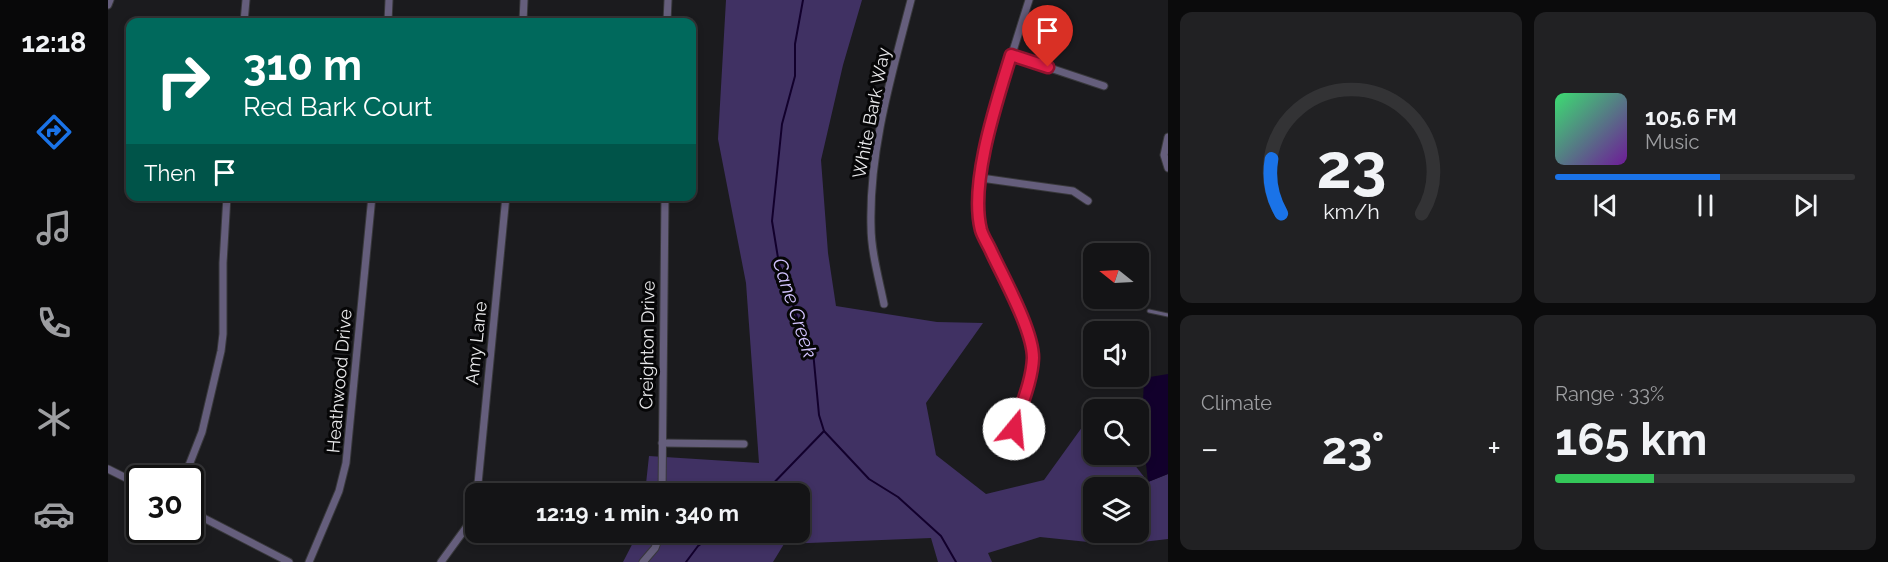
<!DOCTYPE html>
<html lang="en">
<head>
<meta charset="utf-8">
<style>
	:root { --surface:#141416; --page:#212123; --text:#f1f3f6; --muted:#9d9ea1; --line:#333335; --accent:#1a73e8 }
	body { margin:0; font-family:Raleway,sans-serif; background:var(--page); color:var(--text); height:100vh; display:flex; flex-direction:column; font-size:22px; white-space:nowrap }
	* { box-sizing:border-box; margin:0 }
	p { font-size:20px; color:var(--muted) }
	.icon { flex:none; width:33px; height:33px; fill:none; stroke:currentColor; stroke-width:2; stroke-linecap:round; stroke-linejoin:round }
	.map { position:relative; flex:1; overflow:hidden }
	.drawer { display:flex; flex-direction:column; gap:12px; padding:12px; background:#0b0b0c; width:720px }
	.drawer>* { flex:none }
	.banner { position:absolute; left:18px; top:18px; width:570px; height:183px; border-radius:12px; box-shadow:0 3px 9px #0003,0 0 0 2px var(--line); background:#00695c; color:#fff; overflow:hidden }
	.needle { width:39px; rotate:288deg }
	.buttons { position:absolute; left:975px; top:243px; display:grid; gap:12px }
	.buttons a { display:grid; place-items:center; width:66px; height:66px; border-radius:12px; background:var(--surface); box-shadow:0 3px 9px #0003,0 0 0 2px var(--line); font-size:30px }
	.speed { position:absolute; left:18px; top:465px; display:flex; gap:12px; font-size:30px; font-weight:700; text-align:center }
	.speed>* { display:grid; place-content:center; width:78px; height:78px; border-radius:50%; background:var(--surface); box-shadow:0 3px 9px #0003,0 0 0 2px var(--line); line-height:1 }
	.speed .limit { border:3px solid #111; border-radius:9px; background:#fff; color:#111 }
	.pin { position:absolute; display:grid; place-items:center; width:51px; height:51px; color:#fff; margin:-62px -26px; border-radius:50% 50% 50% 0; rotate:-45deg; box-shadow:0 0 6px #0007 }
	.pin .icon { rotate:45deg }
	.me { position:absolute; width:66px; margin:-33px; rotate:17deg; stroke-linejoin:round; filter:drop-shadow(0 0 4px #0008) }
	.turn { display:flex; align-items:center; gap:21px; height:126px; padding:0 18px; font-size:27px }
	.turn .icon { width:78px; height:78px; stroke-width:2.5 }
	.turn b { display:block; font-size:42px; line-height:51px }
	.then { display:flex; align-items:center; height:57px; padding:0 18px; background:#0003; gap:12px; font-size:22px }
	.big { font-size:45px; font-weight:700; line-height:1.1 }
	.drawer .widget { flex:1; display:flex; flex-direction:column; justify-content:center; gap:9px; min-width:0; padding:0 21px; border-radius:12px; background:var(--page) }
	.drawer .dial { align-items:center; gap:0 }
	.dial svg { height:156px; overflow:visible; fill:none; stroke:var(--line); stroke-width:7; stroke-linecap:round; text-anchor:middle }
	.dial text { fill:var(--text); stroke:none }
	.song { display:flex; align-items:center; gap:18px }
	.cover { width:72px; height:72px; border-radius:9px; background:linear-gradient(135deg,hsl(140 70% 55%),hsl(280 70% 35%)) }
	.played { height:6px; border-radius:3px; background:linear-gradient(90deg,var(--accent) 55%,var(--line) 55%) }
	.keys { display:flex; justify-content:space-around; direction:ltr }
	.heat { display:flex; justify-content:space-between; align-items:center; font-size:33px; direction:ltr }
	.charge { height:9px; border-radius:4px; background:linear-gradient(90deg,#34c759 33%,var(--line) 0) }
	.drawer .tiles { flex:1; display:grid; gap:12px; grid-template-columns:repeat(2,1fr) }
	.trip { position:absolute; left:357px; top:483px; width:345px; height:60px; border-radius:12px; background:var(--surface); box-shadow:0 3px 9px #0003,0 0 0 2px var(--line); font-weight:700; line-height:60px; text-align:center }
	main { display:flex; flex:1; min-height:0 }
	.tabs { display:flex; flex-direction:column; width:108px; justify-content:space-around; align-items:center; background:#080809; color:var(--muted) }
	.tabs .icon { width:42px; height:42px }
	.tabs .selected { color:var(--accent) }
	.tabs b { font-size:27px; color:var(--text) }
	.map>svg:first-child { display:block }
	.green { fill:#403163; fill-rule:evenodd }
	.water { fill:#12002c }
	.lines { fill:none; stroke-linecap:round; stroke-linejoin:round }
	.stream { stroke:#12002c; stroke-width:2 }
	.lane-casing { stroke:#38383b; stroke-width:5 }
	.street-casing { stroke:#38383b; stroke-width:9 }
	.lane { stroke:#655e7c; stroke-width:3 }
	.street { stroke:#655e7c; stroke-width:7 }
	.route-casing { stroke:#92132f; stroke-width:15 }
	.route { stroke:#e11d48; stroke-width:10 }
	.labels { text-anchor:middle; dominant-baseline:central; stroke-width:6; stroke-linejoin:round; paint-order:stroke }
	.street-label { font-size:18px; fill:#e9e9eb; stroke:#060607 }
	.water-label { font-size:20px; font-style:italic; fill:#d1c2fd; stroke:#060607 }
</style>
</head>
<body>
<main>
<nav class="tabs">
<b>12:18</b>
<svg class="icon selected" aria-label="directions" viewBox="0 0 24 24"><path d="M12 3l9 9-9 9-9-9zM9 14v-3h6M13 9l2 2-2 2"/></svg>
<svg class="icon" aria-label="music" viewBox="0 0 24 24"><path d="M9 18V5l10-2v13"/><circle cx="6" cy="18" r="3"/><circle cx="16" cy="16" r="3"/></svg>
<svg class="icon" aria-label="phone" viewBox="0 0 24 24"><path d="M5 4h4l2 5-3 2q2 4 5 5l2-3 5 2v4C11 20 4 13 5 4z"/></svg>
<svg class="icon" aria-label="climate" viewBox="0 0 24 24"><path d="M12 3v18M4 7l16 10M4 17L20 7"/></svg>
<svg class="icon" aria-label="car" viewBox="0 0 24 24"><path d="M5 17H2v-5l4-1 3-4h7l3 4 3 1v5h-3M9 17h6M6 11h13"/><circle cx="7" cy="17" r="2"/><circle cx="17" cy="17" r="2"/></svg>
</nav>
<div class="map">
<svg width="1060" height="562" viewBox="0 0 1060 562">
	<rect width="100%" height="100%" fill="#1b1b1e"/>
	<!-- green -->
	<path class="green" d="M618,0H754L735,65L713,160L720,253L728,306L829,322L875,323L818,403L828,455L878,494L936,480L985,412L986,454L1019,455L1040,482L1060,474V539L1009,545L932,537L880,553L884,562H830L823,538L676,544L665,562H515L530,533L692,532V494L537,493L541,456L651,463L638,283L610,139ZM986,488H1030V532H986Z"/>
	<!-- water -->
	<polygon class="water" points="1060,374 1060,474 1040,482 1034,428 1036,378"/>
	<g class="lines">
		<!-- stream -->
		<g class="stream">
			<polyline points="695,0 687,44 687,76 674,124 664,221 671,264 681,290 688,315 705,351 711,415 716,431 761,479 790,497 833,536 848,562"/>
			<polyline points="655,494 716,431"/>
			<polyline points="578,562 590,546 610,532"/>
		</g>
		<!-- lane casing -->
		<g class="lane-casing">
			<polyline id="lane" points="1041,311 1060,315"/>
		</g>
		<!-- street casing -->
		<g class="street-casing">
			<g id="street">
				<polyline points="0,5 2,0"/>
				<polyline points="136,22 138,0"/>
				<polyline points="280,22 281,0"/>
				<polyline points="415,22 416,0"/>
				<polyline points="559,22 560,0"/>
				<polyline points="903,55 996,86"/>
				<polyline points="1060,137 1056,155 1060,168"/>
				<polyline points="873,178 965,191 980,201"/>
				<path d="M776,304C771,279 763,252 763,226C761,149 784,74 803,0"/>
				<polyline points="906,428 920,382 925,357 917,324 874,231 871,208 873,178 881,127 921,0"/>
				<polyline points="554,443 636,444"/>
				<polyline points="0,469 32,485"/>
				<polyline points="76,478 94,432 113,351 115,334 115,263 119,196"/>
				<polyline points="369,494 398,196"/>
				<polyline points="554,494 557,196"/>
				<polyline points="82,511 181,562"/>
				<polyline points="201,562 231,491 238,463 264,196"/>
				<polyline points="333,562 360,525 368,507"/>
				<polyline points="535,562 547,548 553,532"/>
			</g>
		</g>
		<!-- lane -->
		<use href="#lane" class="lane"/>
		<!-- street -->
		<use href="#street" class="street"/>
	</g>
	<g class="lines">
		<!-- route casing -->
		<g class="route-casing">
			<path id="route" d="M906,429C913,406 924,381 925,358C925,330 895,277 883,251C880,244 875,237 873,230C861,183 889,101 903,55L940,67"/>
		</g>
		<!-- route -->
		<use href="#route" class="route"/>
	</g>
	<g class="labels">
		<!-- street labels -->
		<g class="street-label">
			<text transform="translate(763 113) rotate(-79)">White Bark Way</text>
			<text transform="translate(368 343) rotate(-84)">Amy Lane</text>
			<text transform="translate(539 345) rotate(-89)">Creighton Drive</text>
			<text transform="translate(231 381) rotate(-85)">Heathwood Drive</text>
		</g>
		<!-- water labels -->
		<g class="water-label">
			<text transform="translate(687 308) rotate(72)">Cane Creek</text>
		</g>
	</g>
</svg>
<div class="buttons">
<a><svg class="needle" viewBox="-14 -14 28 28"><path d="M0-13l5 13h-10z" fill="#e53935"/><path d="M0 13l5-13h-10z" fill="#9d9ea1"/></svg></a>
<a><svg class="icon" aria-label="sound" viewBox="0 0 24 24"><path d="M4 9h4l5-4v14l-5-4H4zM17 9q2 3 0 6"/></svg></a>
<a><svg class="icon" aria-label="search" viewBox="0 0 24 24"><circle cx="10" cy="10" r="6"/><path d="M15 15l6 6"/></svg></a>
<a><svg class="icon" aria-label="layers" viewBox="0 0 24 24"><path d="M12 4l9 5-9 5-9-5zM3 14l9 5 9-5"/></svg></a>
</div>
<div class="speed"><div class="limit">30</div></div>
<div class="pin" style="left:940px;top:67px;background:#d93025"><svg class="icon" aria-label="arrive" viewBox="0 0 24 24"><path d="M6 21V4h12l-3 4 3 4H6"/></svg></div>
<svg class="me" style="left:906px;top:429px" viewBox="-20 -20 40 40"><circle r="19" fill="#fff"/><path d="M0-13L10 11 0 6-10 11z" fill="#e11d48"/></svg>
<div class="trip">12:19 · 1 min · 340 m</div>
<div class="banner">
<div class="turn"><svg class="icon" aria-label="right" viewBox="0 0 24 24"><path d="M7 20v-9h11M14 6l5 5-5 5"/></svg><div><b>310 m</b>Red Bark Court</div></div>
<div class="then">Then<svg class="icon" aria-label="arrive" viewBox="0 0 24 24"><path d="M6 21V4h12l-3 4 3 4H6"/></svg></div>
</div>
</div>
<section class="drawer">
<div class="tiles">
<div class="widget dial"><svg viewBox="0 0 100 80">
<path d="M14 69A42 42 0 1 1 86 69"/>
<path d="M14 69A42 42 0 0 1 9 41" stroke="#1a73e8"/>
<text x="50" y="56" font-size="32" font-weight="700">23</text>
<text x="50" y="72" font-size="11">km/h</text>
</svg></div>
<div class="widget">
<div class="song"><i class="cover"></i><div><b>105.6 FM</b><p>Music</p></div></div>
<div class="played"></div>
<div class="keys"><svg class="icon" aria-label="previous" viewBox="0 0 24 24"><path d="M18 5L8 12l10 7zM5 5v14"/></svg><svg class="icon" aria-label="pause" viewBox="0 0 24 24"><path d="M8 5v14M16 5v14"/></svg><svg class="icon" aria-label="next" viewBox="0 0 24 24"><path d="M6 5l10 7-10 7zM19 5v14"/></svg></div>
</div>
<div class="widget"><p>Climate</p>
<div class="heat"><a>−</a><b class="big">23°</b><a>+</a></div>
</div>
<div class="widget"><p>Range · 33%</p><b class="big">165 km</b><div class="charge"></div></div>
</div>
</section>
</main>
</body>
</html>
